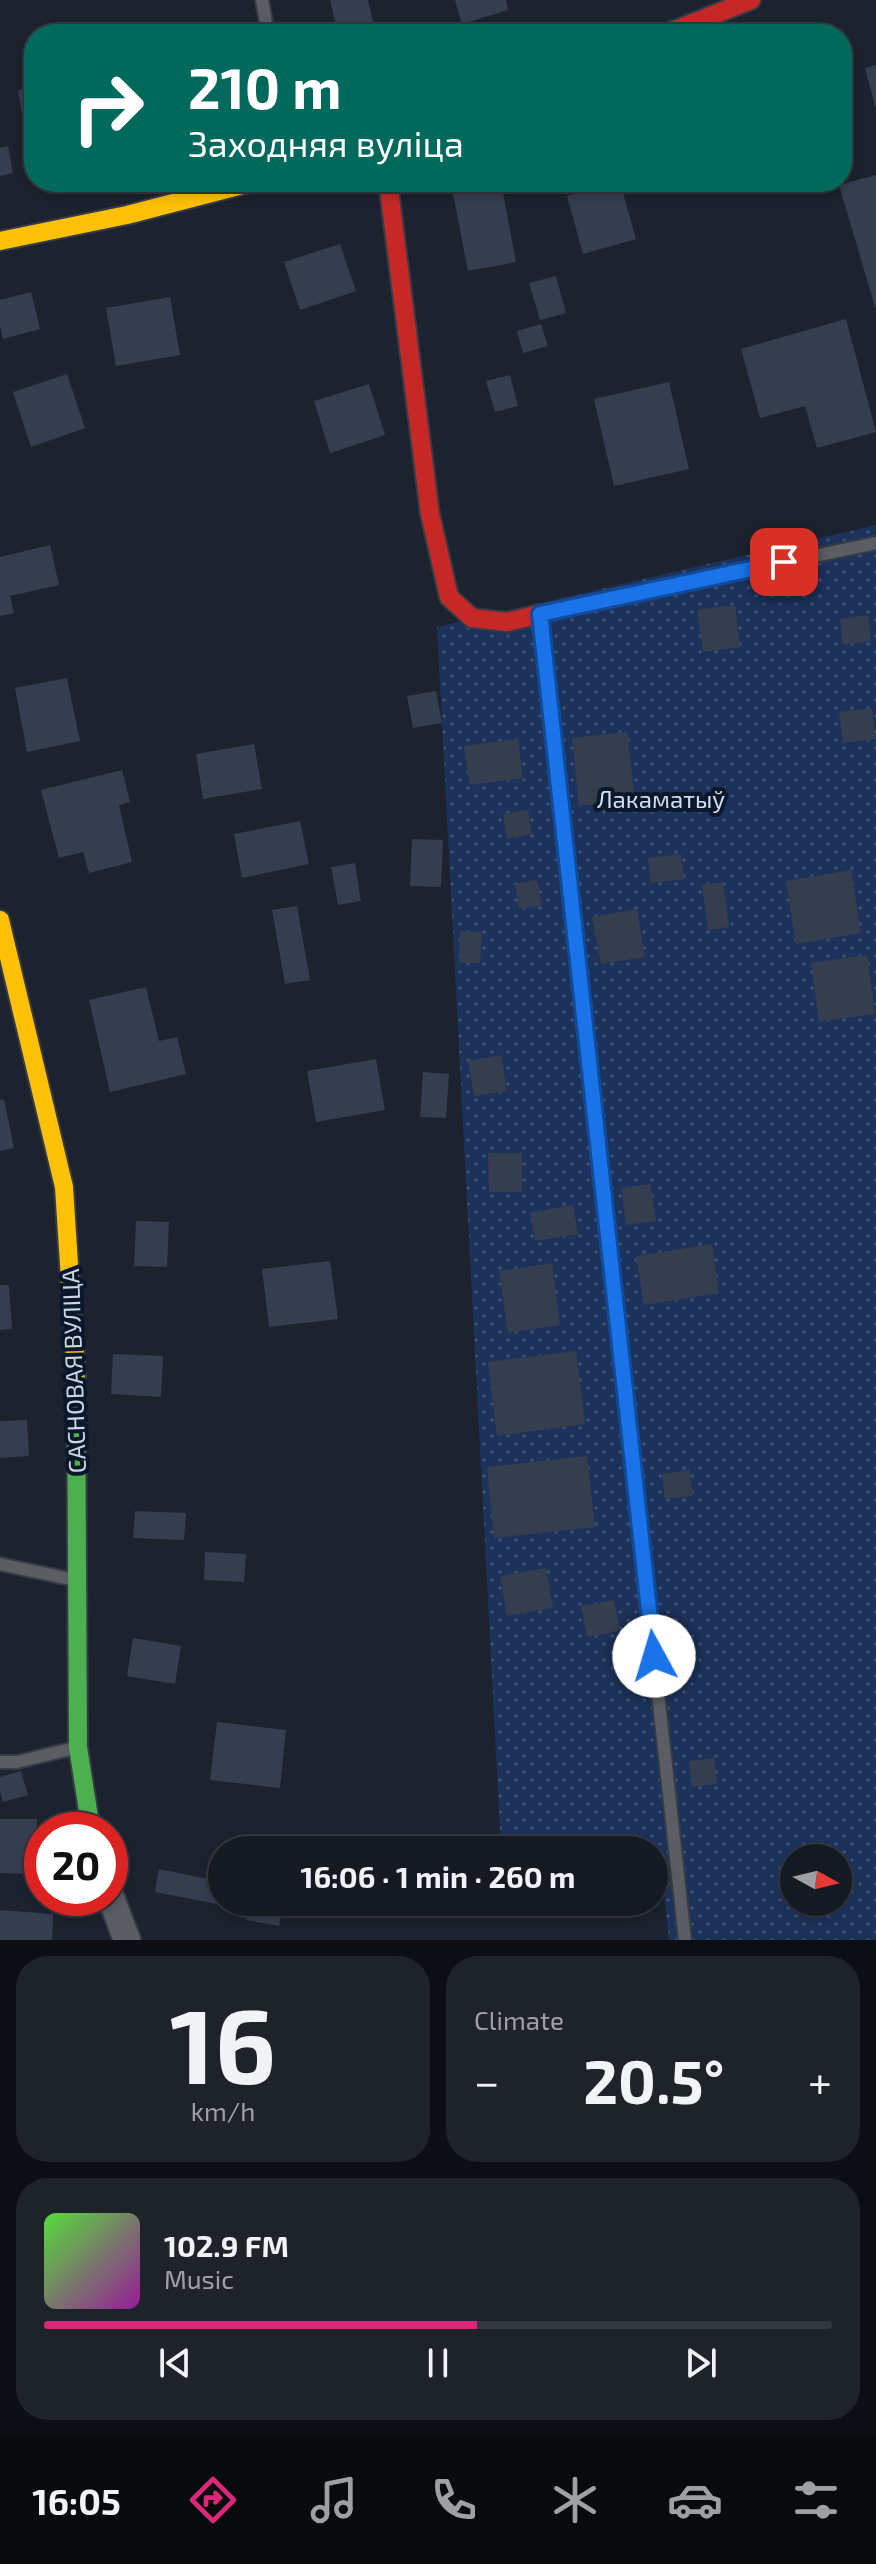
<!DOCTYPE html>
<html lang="en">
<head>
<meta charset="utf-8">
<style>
	:root { --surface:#151a22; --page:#1e232a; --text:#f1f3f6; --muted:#9da1a5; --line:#343840; --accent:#db2777 }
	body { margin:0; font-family:"Exo 2",sans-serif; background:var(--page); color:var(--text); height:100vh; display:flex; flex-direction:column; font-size:30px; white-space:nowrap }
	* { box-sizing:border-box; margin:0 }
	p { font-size:26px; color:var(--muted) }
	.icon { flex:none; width:44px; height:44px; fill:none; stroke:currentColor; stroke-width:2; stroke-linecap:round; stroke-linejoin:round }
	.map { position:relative; height:1940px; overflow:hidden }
	.panel { display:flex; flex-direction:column; gap:16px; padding:16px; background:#0c0e13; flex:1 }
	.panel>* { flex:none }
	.hud { position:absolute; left:24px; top:24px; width:828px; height:168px; border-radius:32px; box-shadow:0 4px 12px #0003,0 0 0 2px var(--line); background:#00695c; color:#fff; overflow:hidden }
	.needle { width:52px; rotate:98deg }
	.controls { position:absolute; left:780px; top:1844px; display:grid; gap:16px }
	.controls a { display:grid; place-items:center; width:72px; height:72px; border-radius:50%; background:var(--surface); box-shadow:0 4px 12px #0003,0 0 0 2px var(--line); font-size:40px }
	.speed { position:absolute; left:24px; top:1812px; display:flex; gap:16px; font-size:40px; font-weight:700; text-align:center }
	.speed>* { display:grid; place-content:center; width:104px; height:104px; border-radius:50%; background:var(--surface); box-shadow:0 4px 12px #0003,0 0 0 2px var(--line); line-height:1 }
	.speed .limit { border:12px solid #d22; background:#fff; color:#111 }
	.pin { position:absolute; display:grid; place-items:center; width:68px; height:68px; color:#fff; margin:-34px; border-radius:16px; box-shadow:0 4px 12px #0006 }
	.me { position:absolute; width:88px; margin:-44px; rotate:354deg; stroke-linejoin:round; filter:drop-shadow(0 0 6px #0008) }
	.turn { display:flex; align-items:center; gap:28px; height:168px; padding:0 32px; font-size:36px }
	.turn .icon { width:104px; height:104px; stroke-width:2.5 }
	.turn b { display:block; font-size:56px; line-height:68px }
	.big { font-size:60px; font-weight:700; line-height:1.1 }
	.panel .widget { flex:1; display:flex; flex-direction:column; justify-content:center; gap:12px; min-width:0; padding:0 28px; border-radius:32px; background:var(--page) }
	.panel .dial { align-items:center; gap:0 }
	.dial b { font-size:104px; line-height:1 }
	.song { display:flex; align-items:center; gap:24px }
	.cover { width:96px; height:96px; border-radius:12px; background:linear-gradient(135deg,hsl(110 70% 55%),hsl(300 70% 35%)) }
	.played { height:8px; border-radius:4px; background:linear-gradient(90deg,var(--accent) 55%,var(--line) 55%) }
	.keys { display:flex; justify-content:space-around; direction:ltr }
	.heat { display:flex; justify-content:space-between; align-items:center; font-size:44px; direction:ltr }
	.panel .tiles { flex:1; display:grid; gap:16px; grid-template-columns:1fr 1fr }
	.widget:last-child { grid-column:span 2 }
	.trip { position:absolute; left:208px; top:1836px; width:460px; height:80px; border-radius:40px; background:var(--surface); box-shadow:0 4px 12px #0003,0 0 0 2px var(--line); font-weight:700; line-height:80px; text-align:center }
	.dock { display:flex; height:128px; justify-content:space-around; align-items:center; background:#080a0e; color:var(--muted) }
	.dock .icon { width:56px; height:56px }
	.dock .selected { color:var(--accent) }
	.dock b { font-size:36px; color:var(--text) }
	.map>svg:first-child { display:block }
	.garden { fill:url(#garden-dots); fill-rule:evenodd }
	.building { fill:#353e4f }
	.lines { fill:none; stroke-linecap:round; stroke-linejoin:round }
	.lane-casing { stroke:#363c46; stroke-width:16 }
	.street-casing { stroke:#363c46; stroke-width:30 }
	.fast-casing { stroke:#363c46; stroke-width:22 }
	.slow-casing { stroke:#363c46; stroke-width:22 }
	.jam-casing { stroke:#363c46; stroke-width:22 }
	.lane { stroke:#5a5d62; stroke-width:12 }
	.street { stroke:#5a5d62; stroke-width:26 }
	.fast { stroke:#4caf50; stroke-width:18 }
	.slow { stroke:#ffc107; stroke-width:18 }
	.jam { stroke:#c62828; stroke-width:18 }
	.route-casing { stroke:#114b97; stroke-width:20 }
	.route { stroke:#1a73e8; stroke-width:14 }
	.labels { text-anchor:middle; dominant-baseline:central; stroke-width:8; stroke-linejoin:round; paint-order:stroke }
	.park-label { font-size:24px; fill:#d2ddf0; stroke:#0b172b }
	.street-label { font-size:24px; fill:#ccd5e3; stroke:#0b172b }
</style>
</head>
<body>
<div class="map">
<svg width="876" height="1940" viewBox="0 0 876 1940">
	<defs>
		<pattern id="garden-dots" width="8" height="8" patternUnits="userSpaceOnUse" patternTransform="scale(2)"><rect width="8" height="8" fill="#1c325a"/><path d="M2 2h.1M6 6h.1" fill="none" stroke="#3c4f72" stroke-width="1.8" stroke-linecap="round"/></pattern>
	</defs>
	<rect width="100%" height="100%" fill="#1c222e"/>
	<!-- garden -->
	<path class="garden" d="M876,525V1940H669L663,1884L654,1882V1850H501L437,627ZM794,1858H838V1902H794Z"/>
	<!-- building -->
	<g class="building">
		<polygon points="330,0 368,0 376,34 338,34"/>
		<polygon points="455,0 506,0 508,10 462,24"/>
		<polygon points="64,27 65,34 39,34 38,30"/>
		<polygon points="876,65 876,106 875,106 865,68"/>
		<polygon points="34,87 34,118 23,120 18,90"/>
		<polygon points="8,146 13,173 0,176 0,148"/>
		<polygon points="876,175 876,307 875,307 839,185"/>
		<polygon points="459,182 501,182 516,262 468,271 451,184"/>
		<polygon points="620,182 636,239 583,254 567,196"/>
		<polygon points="340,244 356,291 300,310 284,262"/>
		<polygon points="556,276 566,313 540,320 529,283"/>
		<polygon points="31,292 40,329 3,339 0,326 0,300"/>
		<polygon points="170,297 180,355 116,366 106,308"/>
		<polygon points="846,319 876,432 817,448 805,406 760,418 741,349"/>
		<polygon points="541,324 548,346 523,353 517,331"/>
		<polygon points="67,374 85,428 31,447 13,392"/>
		<polygon points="510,375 518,406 495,412 486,381"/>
		<polygon points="669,382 689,469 614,486 594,399"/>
		<polygon points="369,384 385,435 330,453 314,401"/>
		<polygon points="50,545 59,585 10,596 14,613 0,616 0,557"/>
		<polygon points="735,605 740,647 703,652 697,610"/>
		<polygon points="868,615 871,641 843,645 840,619"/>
		<polygon points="67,678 80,741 27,752 15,688"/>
		<polygon points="436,691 442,723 413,728 407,696"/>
		<polygon points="872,708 876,739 843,743 839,712"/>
		<polygon points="627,732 635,800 579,806 572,738"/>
		<polygon points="518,739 523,778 470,785 464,746"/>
		<polygon points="254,744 262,789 203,799 196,754"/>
		<polygon points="122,770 130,802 119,805 132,862 89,873 83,852 59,858 41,790"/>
		<polygon points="528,810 532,834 507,839 503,814"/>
		<polygon points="300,821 309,864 242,878 234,834"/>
		<polygon points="412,839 443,840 441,887 410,886"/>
		<polygon points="681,854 684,879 651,883 648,858"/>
		<polygon points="355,863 361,901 338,905 331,867"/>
		<polygon points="851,870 861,933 796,944 786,881"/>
		<polygon points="537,880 542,905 519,909 515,884"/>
		<polygon points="723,882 729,927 708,930 702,885"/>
		<polygon points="297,906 310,980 285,984 272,910"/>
		<polygon points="637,909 645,957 601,964 592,917"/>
		<polygon points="460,931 482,932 480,963 459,963"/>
		<polygon points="867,955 875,1014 819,1022 811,963"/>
		<polygon points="146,987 159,1041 177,1037 186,1074 110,1092 89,1000"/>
		<polygon points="501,1055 507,1091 474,1096 468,1061"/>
		<polygon points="376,1059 385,1110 316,1122 307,1071"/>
		<polygon points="423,1072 449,1074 446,1118 420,1117"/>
		<polygon points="4,1099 14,1148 0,1151 0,1100"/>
		<polygon points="488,1153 522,1153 522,1192 489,1192"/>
		<polygon points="650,1184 656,1221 626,1225 621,1188"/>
		<polygon points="573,1205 578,1234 535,1241 530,1213"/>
		<polygon points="136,1221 169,1222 167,1267 134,1266"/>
		<polygon points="712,1244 719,1293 644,1305 636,1256"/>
		<polygon points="330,1261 338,1319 269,1327 262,1269"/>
		<polygon points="552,1263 560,1325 508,1333 499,1271"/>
		<polygon points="0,1285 9,1285 12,1329 0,1330"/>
		<polygon points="576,1351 585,1424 497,1436 488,1362"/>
		<polygon points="113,1354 163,1356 161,1397 111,1394"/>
		<polygon points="27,1420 29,1456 0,1458 0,1421"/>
		<polygon points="587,1456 595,1527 494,1538 487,1467"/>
		<polygon points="690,1470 693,1496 665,1499 662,1474"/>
		<polygon points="135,1511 186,1513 184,1540 133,1538"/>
		<polygon points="205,1552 246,1554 244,1582 204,1580"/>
		<polygon points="546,1568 553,1608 507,1616 500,1576"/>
		<polygon points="614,1600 620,1631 587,1637 581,1606"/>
		<polygon points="133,1638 181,1646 175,1684 127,1676"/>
		<polygon points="217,1722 286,1730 280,1788 210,1780"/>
		<polygon points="714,1758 717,1784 692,1787 689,1761"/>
		<polygon points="21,1771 28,1795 3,1802 0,1791 0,1777"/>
		<polygon points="0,1819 37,1819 36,1874 0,1873"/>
		<polygon points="159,1869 222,1882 222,1902 233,1902 232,1907 155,1892"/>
		<polygon points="249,1902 283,1902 279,1926 246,1920"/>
		<polygon points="0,1910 53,1914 52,1940 0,1940"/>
	</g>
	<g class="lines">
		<!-- lane casing -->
		<g class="lane-casing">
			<g id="lane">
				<polyline points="262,0 268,34"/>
				<polyline points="0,1564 75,1580"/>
				<polyline points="0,1762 17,1762 75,1748"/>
				<polyline points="685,1940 540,614 876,543"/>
			</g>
		</g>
		<!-- street casing -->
		<g class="street-casing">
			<polyline id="street" points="110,1895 127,1940"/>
		</g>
		<!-- fast casing -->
		<g class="fast-casing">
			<polyline id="fast" points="76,1372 78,1747 91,1830"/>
		</g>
		<!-- slow casing -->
		<g class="slow-casing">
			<g id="slow">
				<polyline points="0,241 127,215 254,182"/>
				<polyline points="0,920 64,1187 76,1372"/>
			</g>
		</g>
		<!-- jam casing -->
		<g class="jam-casing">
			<g id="jam">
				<polyline points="665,34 751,0"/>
				<polyline points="388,182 430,514 449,597 472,618 507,622 540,614"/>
			</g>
		</g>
		<!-- lane -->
		<use href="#lane" class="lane"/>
		<!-- street -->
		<use href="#street" class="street"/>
		<!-- fast -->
		<use href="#fast" class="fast"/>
		<!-- slow -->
		<use href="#slow" class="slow"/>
		<!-- jam -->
		<use href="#jam" class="jam"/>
	</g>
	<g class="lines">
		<!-- route casing -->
		<g class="route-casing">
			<polyline id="route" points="654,1656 540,614 784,562"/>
		</g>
		<!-- route -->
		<use href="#route" class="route"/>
	</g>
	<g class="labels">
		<!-- park labels -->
		<g class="park-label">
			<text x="661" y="798">Лакаматыў</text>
		</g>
		<!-- street labels -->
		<g class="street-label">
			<text transform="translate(73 1371) rotate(-92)">САСНОВАЯ ВУЛІЦА</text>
		</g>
	</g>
</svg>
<div class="controls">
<a><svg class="needle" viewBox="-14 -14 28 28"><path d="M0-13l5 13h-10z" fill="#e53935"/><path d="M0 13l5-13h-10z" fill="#9da1a5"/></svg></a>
</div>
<div class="speed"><div class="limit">20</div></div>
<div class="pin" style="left:784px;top:562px;background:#d93025"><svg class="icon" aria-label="arrive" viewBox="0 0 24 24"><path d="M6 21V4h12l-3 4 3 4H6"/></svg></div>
<svg class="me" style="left:654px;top:1656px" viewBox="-20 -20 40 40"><circle r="19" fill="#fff"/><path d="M0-13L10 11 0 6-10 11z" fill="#1a73e8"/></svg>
<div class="trip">16:06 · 1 min · 260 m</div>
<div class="hud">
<div class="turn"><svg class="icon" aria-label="right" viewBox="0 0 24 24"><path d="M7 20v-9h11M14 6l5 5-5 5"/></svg><div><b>210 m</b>Заходняя вуліца</div></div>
</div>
</div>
<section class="panel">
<div class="tiles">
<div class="widget dial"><b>16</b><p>km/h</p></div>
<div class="widget"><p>Climate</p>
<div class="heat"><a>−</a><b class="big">20.5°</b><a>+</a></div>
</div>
<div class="widget">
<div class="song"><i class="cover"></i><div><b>102.9 FM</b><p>Music</p></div></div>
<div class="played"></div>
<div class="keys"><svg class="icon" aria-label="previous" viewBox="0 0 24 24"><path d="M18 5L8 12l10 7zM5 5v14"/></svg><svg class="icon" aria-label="pause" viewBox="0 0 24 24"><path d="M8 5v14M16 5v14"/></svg><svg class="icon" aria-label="next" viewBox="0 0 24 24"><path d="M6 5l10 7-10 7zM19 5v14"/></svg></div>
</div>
</div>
</section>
<nav class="dock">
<b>16:05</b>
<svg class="icon selected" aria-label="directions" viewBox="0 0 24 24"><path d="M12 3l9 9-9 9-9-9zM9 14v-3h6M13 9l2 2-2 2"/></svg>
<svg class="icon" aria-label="music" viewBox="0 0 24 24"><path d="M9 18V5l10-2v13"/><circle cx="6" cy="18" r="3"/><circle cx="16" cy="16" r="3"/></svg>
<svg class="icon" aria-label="phone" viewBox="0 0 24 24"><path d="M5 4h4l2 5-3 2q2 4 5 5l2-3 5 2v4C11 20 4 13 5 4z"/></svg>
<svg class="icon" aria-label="climate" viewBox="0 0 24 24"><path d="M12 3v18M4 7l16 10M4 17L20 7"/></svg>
<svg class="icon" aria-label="car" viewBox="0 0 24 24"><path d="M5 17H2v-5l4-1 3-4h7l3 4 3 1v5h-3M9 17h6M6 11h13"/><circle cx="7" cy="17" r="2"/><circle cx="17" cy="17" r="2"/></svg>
<svg class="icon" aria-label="filters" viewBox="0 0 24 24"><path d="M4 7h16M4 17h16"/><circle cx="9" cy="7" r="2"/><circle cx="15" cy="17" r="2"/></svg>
</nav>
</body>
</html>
